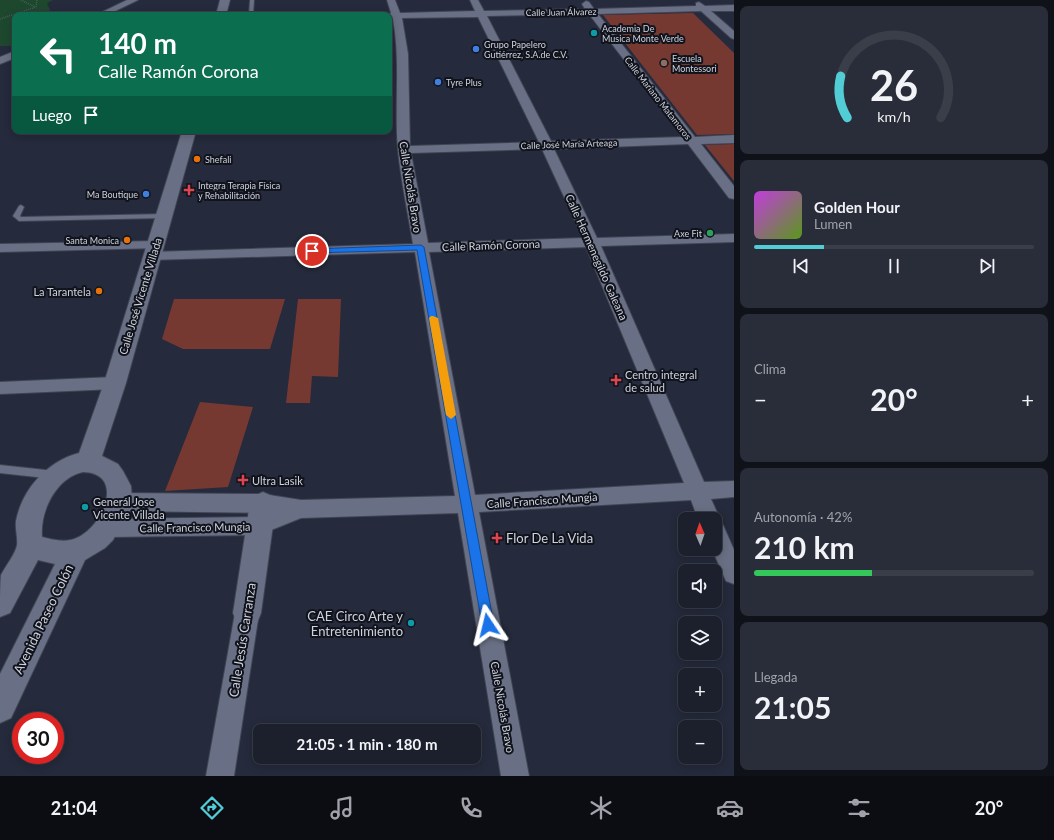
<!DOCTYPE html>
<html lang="es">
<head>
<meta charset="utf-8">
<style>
	:root { --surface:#1c202d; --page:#292d39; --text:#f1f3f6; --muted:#a0a3aa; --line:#3a3e49; --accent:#52ccd5 }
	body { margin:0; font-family:Lato,sans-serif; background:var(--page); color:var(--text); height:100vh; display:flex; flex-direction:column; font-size:15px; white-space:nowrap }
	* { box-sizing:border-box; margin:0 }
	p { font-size:13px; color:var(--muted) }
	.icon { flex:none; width:22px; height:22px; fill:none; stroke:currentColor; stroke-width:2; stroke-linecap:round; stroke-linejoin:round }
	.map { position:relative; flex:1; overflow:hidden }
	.side { display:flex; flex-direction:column; gap:6px; padding:6px; background:#0f1219; width:320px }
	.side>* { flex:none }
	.top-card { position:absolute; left:12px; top:12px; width:380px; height:122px; border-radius:8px; box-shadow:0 2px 10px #0003,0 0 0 1px var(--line); background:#0b6e4f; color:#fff; overflow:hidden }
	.needle { width:26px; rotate:358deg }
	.buttons { position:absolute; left:678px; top:512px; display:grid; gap:8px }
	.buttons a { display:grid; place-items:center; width:44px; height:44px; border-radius:8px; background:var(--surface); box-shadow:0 2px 10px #0003,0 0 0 1px var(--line); font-size:20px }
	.speed { position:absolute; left:12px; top:712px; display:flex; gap:8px; font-size:20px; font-weight:700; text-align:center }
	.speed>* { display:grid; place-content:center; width:52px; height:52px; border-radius:50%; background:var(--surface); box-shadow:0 2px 10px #0003,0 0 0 1px var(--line); line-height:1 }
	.speed .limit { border:6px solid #d22; background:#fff; color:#111 }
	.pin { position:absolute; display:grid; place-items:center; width:34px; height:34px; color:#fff; margin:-17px; border:2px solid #fff; border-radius:50%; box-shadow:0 1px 4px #0007 }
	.me { position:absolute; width:44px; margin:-22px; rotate:350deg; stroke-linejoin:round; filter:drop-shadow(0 0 3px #0008) }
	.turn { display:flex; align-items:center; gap:14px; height:84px; padding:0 20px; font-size:18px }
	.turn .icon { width:52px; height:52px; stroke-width:2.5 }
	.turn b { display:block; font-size:28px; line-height:34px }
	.then { display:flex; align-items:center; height:38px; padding:0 20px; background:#0003; gap:8px; font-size:15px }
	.big { font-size:30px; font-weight:700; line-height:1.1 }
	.side .card { flex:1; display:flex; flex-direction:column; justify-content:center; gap:6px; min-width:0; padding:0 14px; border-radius:8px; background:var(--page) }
	.side .dial { align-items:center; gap:0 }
	.dial svg { height:104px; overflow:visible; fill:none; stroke:var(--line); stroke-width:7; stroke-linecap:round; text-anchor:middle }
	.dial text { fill:var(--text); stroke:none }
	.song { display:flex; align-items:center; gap:12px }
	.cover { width:48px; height:48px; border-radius:6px; background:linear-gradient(135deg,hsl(290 70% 55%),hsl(90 70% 35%)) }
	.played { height:4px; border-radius:2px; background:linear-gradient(90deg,var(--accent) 25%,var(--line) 25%) }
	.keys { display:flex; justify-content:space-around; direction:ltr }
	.heat { display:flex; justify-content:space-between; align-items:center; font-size:22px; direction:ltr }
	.charge { height:6px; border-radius:3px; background:linear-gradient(90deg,#34c759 42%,var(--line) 0) }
	.trip { position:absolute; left:253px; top:724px; width:228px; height:40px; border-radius:8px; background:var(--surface); box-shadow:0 2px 10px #0003,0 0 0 1px var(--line); font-weight:700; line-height:40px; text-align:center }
	.tab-bar { display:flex; height:64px; justify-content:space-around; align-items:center; background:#0b0d12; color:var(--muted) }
	.tab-bar .icon { width:28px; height:28px }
	.tab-bar .current { color:var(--accent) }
	.tab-bar b { font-size:18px; color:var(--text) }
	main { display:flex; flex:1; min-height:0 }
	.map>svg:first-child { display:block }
	.green { fill:#1d482e }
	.building { fill:#763932 }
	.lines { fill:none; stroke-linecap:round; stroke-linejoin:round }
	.service-casing { stroke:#404453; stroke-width:2 }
	.minor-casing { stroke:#404453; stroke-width:2 }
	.tertiary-casing { stroke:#404453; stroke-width:2 }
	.secondary-casing { stroke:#404453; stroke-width:2 }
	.path { stroke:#6e7382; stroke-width:1.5; stroke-dasharray:0.5 1.5; stroke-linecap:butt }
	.service { fill:#697085; fill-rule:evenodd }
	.minor { fill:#697085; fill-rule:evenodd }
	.tertiary { fill:#697085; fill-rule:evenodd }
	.secondary { fill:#697085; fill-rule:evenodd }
	.route { fill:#1a73e8; stroke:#114b97 }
	.slow { fill:#f59e0b }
	.culture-dot { fill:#0f9aa8; stroke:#10131b; stroke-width:1.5 }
	.shop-dot { fill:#3f7fe0; stroke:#10131b; stroke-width:1.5 }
	.education-dot { fill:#8d6e63; stroke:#10131b; stroke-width:1.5 }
	.food-dot { fill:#e8710a; stroke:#10131b; stroke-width:1.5 }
	.health-dot { fill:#e0444e; stroke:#10131b; stroke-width:1.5 }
	.leisure-dot { fill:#2e9e5b; stroke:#10131b; stroke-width:1.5 }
	.labels { text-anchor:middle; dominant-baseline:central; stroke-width:4; stroke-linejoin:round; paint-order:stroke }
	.far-street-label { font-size:9px; fill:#ced2dd; stroke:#10131b }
	.far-poi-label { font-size:9px; fill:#ced2dd; stroke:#10131b; text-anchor:start }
	.street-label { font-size:11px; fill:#ced2dd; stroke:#10131b }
	.poi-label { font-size:11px; fill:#ced2dd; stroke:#10131b; text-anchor:start }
	.near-poi-label { font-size:13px; fill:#ced2dd; stroke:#10131b; text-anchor:start }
	.near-street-label { font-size:13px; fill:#ced2dd; stroke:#10131b }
</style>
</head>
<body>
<main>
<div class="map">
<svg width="734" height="776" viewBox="0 0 734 776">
	<rect width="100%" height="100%" fill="#252a3c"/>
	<!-- green -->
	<polygon class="green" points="0,0 53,0 47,3 50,10 46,15 15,15 15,46 0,46"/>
	<!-- building -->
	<g class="building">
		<polygon points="693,13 734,53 734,134 697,135 603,15"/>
		<polygon points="734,144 734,181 705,145"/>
		<polygon points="174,299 285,299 270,349 183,349 162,339"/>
		<polygon points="298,299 341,299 338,377 312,376 310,403 286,403"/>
		<polygon points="200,402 253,407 228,487 165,491"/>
	</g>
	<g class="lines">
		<!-- service casing -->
		<g class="service-casing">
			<g id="service">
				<polygon points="250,0 254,0 253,15 249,15"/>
				<polygon points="21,205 24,207 20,216 21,217 164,214 167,216 164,218 19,221 13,216 19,206"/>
				<polygon points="0,465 55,471 59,472 60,475 59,478 55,479 0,473"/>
			</g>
		</g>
		<!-- minor casing -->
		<g class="minor-casing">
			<g id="minor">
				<polygon points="127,0 138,0 107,15 96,15"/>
				<path d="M387,0H395L400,13L475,11L470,0H478L484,11L585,9L582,4L586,1L589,2L594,9L696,6V3L699,2L705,6L734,5V11H711L734,31V39L731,38L701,11L598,14L695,137L734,135V143L701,144L734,186V199L729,198L688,144L554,149L597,238L734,234V242L601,246L704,482L734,481V497L711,499L720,519L717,524L723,525L734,550V584L726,581L712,549H715V519H698L691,500L479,512L529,776H501L458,513L301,518L259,535L109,537L101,534L98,528L101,522L109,519L258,517L269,513L118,511L111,508L108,502L111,496L118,493L263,494L301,500L455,496L415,252L151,260L146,259L144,256L146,253L151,252L413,244C408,213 401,181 398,150C394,106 401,63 393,19H389V15H385L391,13ZM589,14L683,137L551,141L487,16ZM478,17L539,142L410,146L408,54L402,18ZM542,149L583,238L428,243L411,153ZM586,247L684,483L475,495L429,252Z"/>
				<polygon points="15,51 15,58 0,64 0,57"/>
				<polygon points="155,241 160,242 162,245 160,248 0,252 0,244"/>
				<polygon points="115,377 121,378 124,383 121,388 115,389 0,394 0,382"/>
				<polygon points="247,602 255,605 259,613 234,776 206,776 235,613 239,605"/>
			</g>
		</g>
		<!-- tertiary casing -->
		<g class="tertiary-casing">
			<polygon id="tertiary" points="263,492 272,496 276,503 261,613 257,623 247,626 237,623 233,613 250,503 254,496"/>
		</g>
		<!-- secondary casing -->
		<g class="secondary-casing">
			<g id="secondary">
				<polygon points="220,0 230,0 226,15 216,15"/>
				<path d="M182,131H196L126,383L102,456L118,464L123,471L131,486L132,499L126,516L113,540L105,548L85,560L11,718L0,723V674L55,564L38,560L10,613L0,617C0,607 0,583 1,575C5,567 16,553 17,545C18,539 15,529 16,521C22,489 48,461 79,453L104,383ZM83,472C129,473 100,535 70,540C61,542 51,539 42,537C40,511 56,478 83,472Z"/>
			</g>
		</g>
		<!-- path -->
		<g class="path">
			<polyline points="21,0 35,7"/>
			<polyline points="0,19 36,7 37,0"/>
		</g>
		<!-- service -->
		<use href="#service" class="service"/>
		<!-- minor -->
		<use href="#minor" class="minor"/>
		<!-- tertiary -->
		<use href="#tertiary" class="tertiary"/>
		<!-- secondary -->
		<use href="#secondary" class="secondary"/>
	</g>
	<!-- route -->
	<polygon class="route" points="421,245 424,247 494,625 493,629 488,631 484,629 482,625 417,250 312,253 308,251 312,249"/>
	<!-- slow -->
	<polygon class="slow" points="431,316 433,316 438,318 456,415 451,419 446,415 429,318"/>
	<!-- markers -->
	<g class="culture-dot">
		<circle cx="594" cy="33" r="4"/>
		<circle cx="85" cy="507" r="4"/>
		<circle cx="411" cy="623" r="4"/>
	</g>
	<g class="shop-dot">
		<circle cx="476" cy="49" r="4"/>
		<circle cx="438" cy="82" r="4"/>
		<circle cx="146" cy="194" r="4"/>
	</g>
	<circle class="education-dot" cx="664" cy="63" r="4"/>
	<g class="food-dot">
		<circle cx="197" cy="159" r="4"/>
		<circle cx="127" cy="240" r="4"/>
		<circle cx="99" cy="291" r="4"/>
	</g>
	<g class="health-dot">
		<path d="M187 184h4v4h4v4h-4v4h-4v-4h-4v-4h4z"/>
		<path d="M614 374h4v4h4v4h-4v4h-4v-4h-4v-4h4z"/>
		<path d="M241 474h4v4h4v4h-4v4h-4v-4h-4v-4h4z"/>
		<path d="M495 532h4v4h4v4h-4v4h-4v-4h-4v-4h4z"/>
	</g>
	<circle class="leisure-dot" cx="710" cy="233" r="4"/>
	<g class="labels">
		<!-- far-street labels -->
		<g class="far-street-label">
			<text transform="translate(561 12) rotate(-1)">Calle Juan Álvarez</text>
			<text transform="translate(658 98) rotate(52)">Calle Mariano Matamoros</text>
			<text transform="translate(569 144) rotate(-2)">Calle José María Arteaga</text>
		</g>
		<!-- far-poi labels -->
		<g class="far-poi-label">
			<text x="602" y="28">Academia De<tspan x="602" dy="10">Musica Monte Verde</tspan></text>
			<text x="484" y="44">Grupo Papelero<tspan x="484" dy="10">Gutiérrez, S.A.de C.V.</tspan></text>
			<text x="672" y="58">Escuela<tspan x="672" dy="10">Montessori</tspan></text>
			<text x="446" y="82">Tyre Plus</text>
			<text x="205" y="159">Shefali</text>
			<text x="198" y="185">Integra Terapia Física<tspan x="198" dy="10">y Rehabilitación</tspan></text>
			<text x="138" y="194" text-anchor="end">Ma Boutique</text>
			<text x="702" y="233" text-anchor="end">Axe Fit</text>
			<text x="119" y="240" text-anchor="end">Santa Monica</text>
		</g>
		<!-- street labels -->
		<g class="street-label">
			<text transform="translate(411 187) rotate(81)">Calle Nicolás Bravo</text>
			<text transform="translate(491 245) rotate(-2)">Calle Ramón Corona</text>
			<text transform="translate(597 257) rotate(66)">Calle Hermenegildo Galeana</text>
			<text transform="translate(140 296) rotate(-73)">Calle José Vicente Villada</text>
			<text transform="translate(542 500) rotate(-4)">Calle Francisco Mungia</text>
			<text transform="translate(195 527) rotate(-1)">Calle Francisco Mungia</text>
			<text transform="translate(503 707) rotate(80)">Calle Nicolás Bravo</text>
		</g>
		<!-- poi labels -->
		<g class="poi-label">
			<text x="91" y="291" text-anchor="end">La Tarantela</text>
			<text x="625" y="374">Centro integral<tspan x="625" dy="13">de salud</tspan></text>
			<text x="252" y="480">Ultra Lasik</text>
			<text x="93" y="501">Generál Jose<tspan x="93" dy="13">Vicente Villada</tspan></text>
		</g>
		<!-- near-poi labels -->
		<g class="near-poi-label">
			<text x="506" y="538">Flor De La Vida</text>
			<text x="403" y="616" text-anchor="end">CAE Circo Arte y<tspan x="403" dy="15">Entretenimiento</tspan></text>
		</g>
		<!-- near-street labels -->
		<g class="near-street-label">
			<text transform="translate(43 619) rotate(-64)">Avenida Paseo Colón</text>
			<text transform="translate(242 640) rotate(-81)">Calle Jesús Carranza</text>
		</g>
	</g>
</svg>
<div class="buttons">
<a><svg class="needle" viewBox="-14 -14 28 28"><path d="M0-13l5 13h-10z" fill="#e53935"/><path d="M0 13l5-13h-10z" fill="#a0a3aa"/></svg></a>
<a><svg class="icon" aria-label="sound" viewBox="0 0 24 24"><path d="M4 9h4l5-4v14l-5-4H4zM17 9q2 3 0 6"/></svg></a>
<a><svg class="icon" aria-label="layers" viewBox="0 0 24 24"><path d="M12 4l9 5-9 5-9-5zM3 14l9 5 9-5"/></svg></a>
<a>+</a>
<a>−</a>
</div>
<div class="speed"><div class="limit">30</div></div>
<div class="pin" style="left:312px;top:251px;background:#d93025"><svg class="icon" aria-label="arrive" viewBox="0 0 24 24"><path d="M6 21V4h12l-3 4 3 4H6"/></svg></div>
<svg class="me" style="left:488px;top:625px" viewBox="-20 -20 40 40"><path d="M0-17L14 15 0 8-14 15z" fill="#1a73e8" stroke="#fff" stroke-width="4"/></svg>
<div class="trip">21:05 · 1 min · 180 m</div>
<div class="top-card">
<div class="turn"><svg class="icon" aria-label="left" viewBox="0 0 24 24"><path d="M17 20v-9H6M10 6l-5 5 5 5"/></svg><div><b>140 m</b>Calle Ramón Corona</div></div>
<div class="then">Luego<svg class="icon" aria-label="arrive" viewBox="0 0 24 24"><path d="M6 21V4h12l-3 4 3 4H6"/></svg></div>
</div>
</div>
<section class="side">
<div class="card dial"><svg viewBox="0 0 100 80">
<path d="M14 69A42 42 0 1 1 86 69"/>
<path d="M14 69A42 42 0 0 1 9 37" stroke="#52ccd5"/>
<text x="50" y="56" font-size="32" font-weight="700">26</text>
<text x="50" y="72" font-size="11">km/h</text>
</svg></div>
<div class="card">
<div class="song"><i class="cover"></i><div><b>Golden Hour</b><p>Lumen</p></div></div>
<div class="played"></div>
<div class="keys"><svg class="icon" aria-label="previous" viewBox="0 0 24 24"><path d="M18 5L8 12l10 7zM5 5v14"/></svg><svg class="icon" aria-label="pause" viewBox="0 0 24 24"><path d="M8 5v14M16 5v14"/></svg><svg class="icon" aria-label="next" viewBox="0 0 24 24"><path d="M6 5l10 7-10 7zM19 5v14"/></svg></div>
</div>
<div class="card"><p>Clima</p>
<div class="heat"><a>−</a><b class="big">20°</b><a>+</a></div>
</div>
<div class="card"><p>Autonomía · 42%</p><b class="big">210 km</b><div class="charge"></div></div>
<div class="card"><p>Llegada</p><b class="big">21:05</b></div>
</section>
</main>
<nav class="tab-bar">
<b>21:04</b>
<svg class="icon current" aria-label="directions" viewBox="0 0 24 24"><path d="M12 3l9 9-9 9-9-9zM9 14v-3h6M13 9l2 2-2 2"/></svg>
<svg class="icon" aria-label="music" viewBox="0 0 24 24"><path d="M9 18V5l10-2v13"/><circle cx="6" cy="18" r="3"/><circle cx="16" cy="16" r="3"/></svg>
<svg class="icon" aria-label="phone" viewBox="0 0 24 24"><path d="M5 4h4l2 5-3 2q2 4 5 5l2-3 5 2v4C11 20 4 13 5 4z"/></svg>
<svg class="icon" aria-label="climate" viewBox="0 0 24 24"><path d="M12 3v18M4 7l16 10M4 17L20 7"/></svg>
<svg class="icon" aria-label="car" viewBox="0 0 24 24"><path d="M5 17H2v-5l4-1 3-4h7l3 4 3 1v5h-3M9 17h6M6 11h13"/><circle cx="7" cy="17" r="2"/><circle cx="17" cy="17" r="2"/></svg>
<svg class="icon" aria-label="filters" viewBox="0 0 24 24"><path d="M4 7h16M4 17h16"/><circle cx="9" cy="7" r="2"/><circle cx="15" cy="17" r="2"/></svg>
<b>20°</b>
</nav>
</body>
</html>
